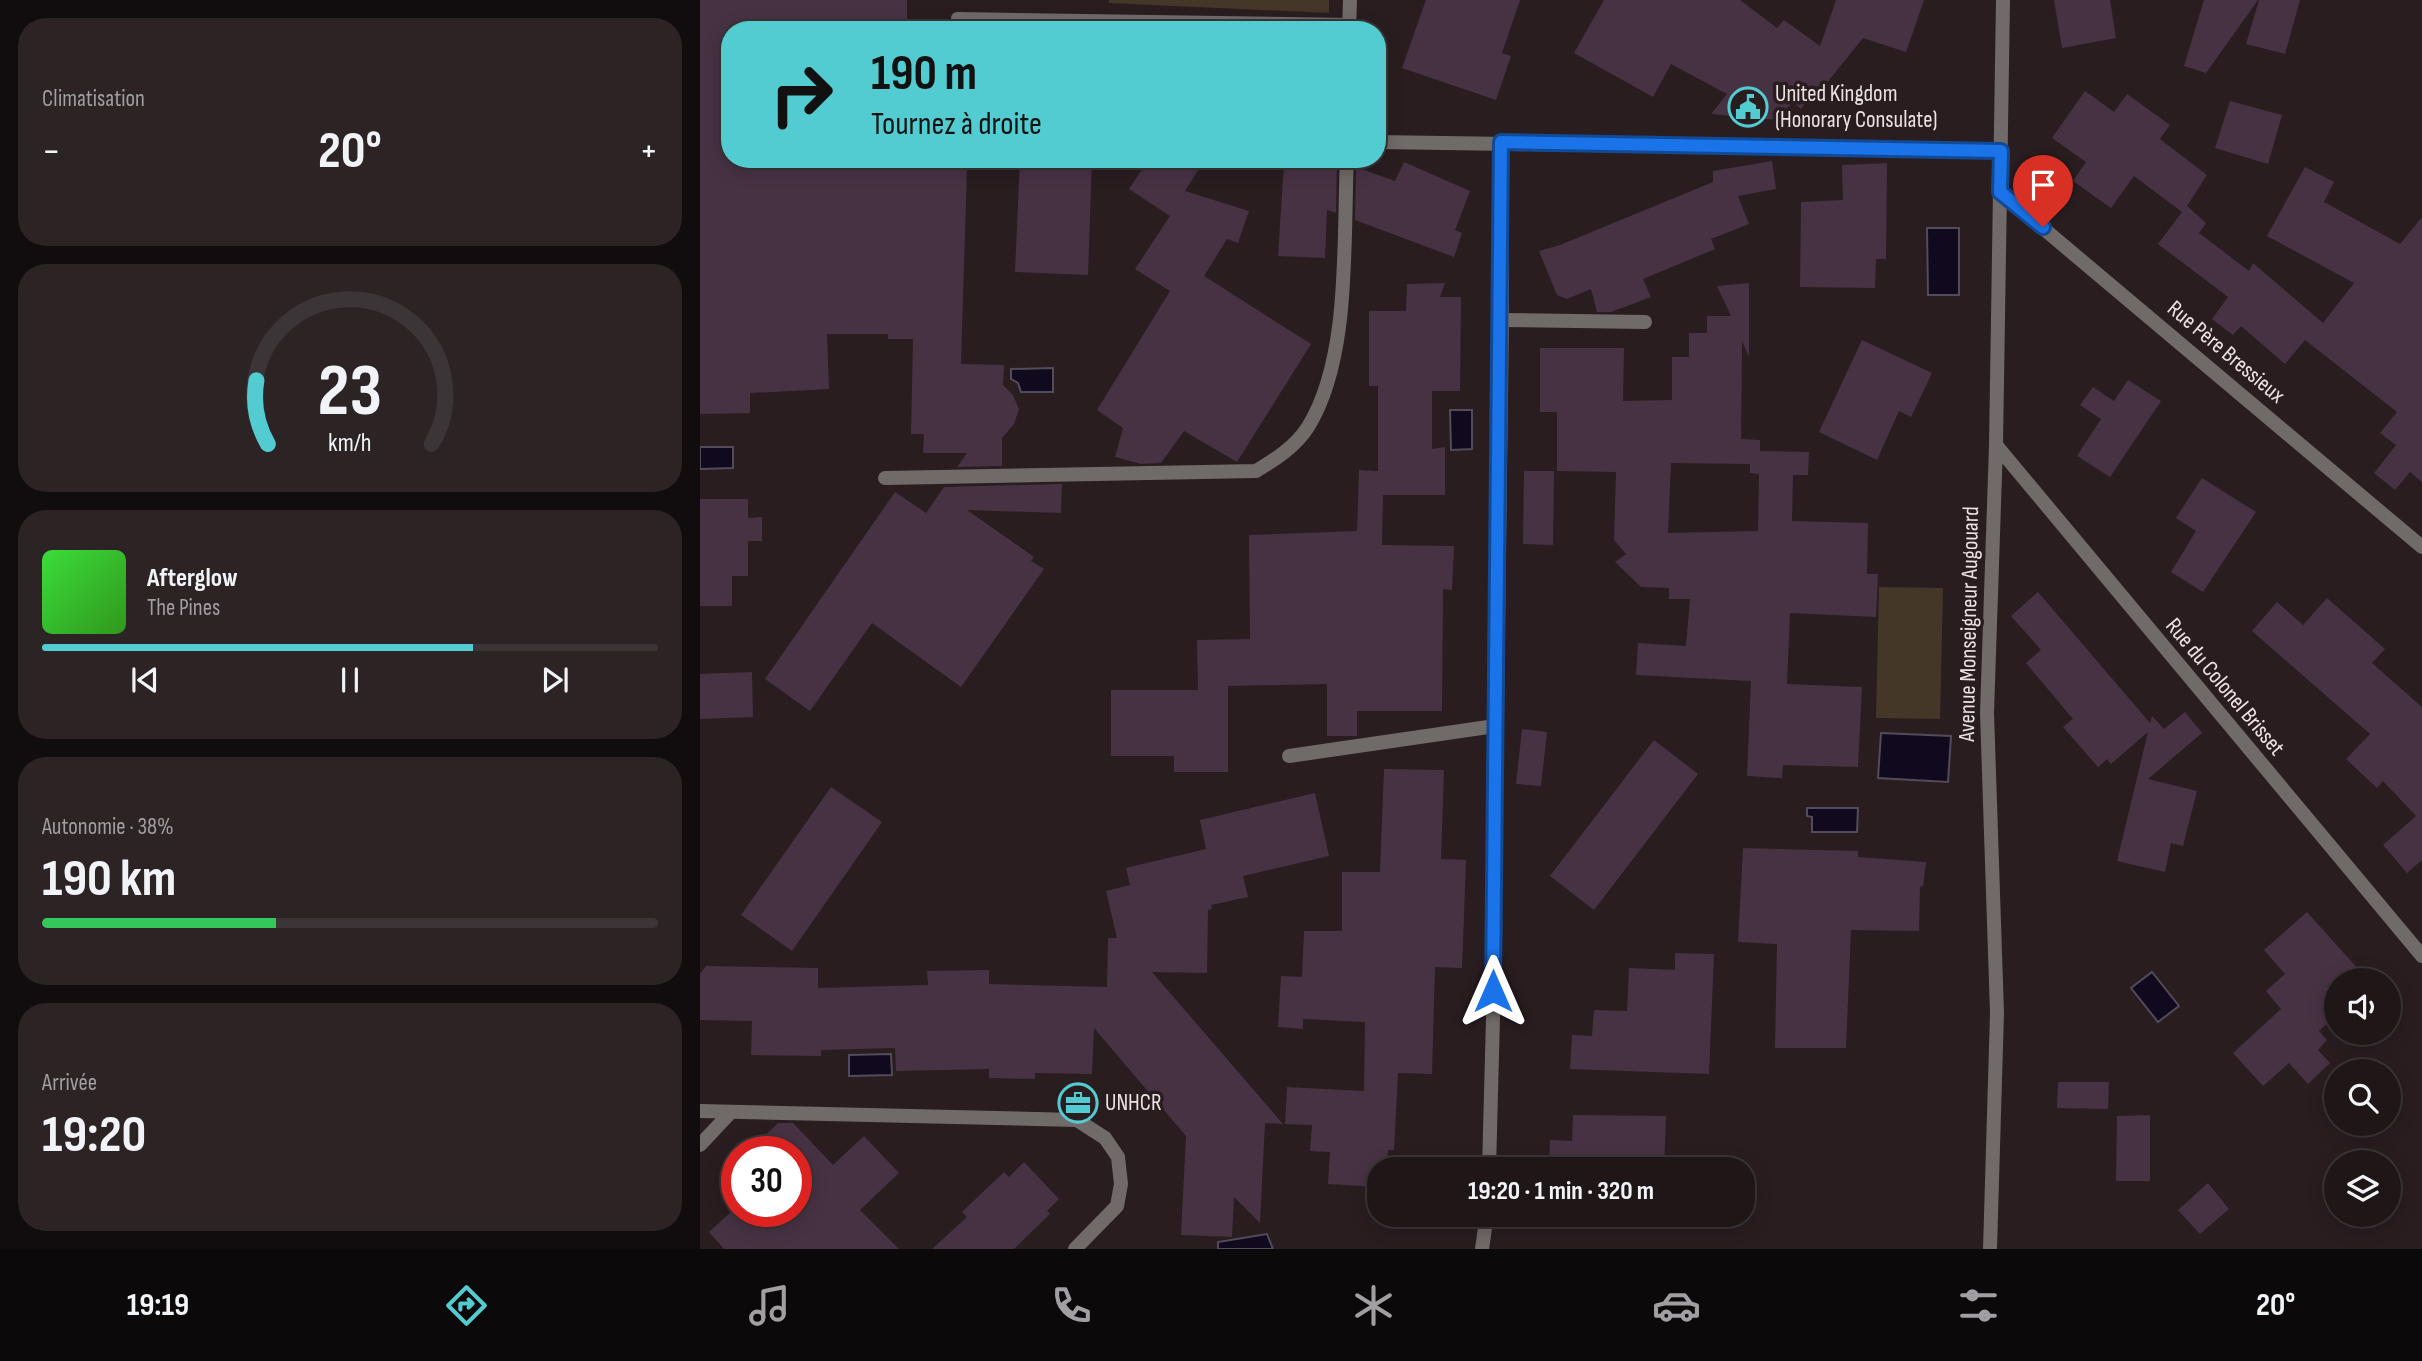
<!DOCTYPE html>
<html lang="fr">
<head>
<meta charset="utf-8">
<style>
	:root { --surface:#1f1618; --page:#2c2325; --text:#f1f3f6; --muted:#a19fa2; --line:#3c3537; --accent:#52ccd1 }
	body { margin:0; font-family:"Sofia Sans Condensed",sans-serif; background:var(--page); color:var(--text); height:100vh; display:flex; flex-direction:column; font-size:26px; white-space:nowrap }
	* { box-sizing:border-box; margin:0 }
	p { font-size:23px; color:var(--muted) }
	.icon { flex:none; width:38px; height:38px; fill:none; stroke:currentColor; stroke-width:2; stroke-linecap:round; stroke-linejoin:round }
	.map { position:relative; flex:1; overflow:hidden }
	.sheet { display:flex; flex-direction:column; gap:18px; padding:18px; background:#110c0d; width:700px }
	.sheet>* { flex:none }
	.hud { position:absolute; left:21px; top:21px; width:665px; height:147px; border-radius:28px; box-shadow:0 4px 18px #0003,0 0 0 2px var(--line); background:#52ccd1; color:#111; overflow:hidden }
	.tools { position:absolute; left:1624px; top:968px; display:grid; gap:14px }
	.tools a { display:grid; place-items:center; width:77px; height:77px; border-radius:50%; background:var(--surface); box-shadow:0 4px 18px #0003,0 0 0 2px var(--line); font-size:35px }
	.speed { position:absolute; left:21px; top:1136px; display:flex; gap:14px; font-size:35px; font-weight:700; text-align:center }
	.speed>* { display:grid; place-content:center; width:91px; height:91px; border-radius:50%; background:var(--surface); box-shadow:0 4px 18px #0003,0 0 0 2px var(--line); line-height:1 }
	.speed .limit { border:10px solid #d22; background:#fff; color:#111 }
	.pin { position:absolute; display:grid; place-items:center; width:60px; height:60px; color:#fff; margin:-72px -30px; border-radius:50% 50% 50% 0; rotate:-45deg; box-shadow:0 0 7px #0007 }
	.pin .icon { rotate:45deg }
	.me { position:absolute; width:77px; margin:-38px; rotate:0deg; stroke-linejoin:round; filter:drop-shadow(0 0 5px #0008) }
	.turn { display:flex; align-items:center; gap:24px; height:147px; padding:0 35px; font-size:32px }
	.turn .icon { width:91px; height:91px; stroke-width:2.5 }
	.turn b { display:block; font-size:49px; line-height:60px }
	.big { font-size:52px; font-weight:700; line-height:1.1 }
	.sheet .tile { flex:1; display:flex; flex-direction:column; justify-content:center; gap:10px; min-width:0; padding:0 24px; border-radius:28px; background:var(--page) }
	.sheet .dial { align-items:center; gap:0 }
	.dial svg { height:182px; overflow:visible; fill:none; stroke:var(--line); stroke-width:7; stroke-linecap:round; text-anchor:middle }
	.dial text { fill:var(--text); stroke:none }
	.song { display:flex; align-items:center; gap:21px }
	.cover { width:84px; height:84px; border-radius:10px; background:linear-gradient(135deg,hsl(120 70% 55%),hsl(110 70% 35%)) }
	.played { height:7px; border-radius:4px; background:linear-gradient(90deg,var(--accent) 70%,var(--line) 70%) }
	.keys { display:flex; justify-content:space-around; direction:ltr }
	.heat { display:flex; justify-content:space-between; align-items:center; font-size:38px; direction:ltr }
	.charge { height:10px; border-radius:5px; background:linear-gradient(90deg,#34c759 38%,var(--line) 0) }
	.trip { position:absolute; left:667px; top:1157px; width:388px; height:70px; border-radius:28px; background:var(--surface); box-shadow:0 4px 18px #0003,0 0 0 2px var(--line); font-weight:700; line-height:70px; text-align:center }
	.tabs { display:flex; height:112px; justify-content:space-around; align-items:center; background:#0c090a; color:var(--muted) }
	.tabs .icon { width:49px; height:49px }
	.tabs .selected { color:var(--accent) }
	.tabs b { font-size:32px; color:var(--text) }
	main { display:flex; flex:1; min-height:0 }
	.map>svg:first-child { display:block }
	.green { fill:#443727 }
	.water { fill:#110a1e; stroke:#524b59; stroke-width:2 }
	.building { fill:#473244; fill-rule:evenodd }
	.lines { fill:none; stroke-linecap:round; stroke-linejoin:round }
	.lane { stroke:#706a68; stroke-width:12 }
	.street { stroke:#706a68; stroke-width:14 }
	.route-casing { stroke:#114b97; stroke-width:18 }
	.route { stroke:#1a73e8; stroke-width:12 }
	.labels { text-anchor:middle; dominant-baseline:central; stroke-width:7; stroke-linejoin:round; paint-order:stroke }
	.poi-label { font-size:23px; fill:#ebe3e4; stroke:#291d20; text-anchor:start }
	.street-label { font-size:23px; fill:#ebe3e4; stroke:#291d20 }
</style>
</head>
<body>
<main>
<section class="sheet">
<div class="tile"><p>Climatisation</p>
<div class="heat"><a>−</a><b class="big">20°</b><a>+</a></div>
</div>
<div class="tile dial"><svg viewBox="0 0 100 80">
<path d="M14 69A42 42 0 1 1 86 69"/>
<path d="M14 69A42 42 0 0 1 9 41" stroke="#52ccd1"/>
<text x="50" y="56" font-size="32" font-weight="700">23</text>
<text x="50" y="72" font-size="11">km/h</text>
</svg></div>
<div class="tile">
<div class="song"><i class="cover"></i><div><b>Afterglow</b><p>The Pines</p></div></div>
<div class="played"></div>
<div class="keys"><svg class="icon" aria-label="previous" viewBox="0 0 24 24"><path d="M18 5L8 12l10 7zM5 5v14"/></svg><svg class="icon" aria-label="pause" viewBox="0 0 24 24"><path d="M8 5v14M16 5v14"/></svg><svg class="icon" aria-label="next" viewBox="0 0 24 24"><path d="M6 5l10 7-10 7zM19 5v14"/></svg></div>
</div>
<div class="tile"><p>Autonomie · 38%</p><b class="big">190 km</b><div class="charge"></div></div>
<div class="tile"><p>Arrivée</p><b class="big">19:20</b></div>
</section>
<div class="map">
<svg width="1722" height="1249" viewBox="0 0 1722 1249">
	<rect width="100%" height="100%" fill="#291d20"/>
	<!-- green -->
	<g class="green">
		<polygon points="409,0 629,0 629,13 409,3"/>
		<polygon points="1179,587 1243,588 1240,719 1176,718"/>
	</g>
	<!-- water -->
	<g class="water">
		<polygon points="1227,228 1259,228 1259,295 1228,295"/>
		<polygon points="353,368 353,392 321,392 318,383 311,379 311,369"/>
		<polygon points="750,410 772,410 772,449 751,450"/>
		<polygon points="0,447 33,447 33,468 0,469"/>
		<polygon points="1181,733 1251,736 1248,782 1178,778"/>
		<polygon points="1107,808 1158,808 1157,832 1112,832 1112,817 1107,816"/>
		<polygon points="1452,972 1479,1006 1458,1022 1431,988"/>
		<polygon points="191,1054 192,1075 149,1076 149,1055"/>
		<polygon points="567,1234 573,1249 518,1249 518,1242"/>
	</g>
	<!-- building -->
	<g class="building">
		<polygon points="0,0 207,0 207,30 30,30 30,159 126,159 126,166 267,167 261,364 304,365 303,385 313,395 319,409 314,424 302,438 302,466 257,467 267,453 223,453 224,434 211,434 213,339 188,339 188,334 127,334 129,389 50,393 50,413 0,414"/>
		<polygon points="726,0 820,0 802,53 811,56 796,100 702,68"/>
		<polygon points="904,0 1040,0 1077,28 1084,20 1120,46 1136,0 1224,0 1206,52 1163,38 1121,90 1117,88 1101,109 1093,102 1077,120 1011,114 1027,94 971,64 953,97 874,53"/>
		<polygon points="1354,0 1410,0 1416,38 1362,48"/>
		<polygon points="1504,0 1558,0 1506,73 1484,66"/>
		<polygon points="1559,0 1600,0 1585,54 1546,44"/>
		<polygon points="1385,91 1414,112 1427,94 1470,125 1460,139 1507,175 1487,206 1506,223 1499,233 1549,271 1553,263 1623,323 1654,283 1567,236 1605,167 1634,182 1624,202 1700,244 1722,217 1722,482 1710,472 1695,490 1674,473 1696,445 1680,433 1697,412 1605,340 1585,364 1541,326 1533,335 1512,319 1528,297 1458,244 1482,212 1434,176 1411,208 1373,181 1386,162 1352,138"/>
		<polygon points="1530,101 1582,115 1568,164 1515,148"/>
		<polygon points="320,159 392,159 388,275 315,272"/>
		<polygon points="449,159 505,159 485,191 549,211 538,243 527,239 504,276 611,344 537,462 484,431 461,463 441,464 415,457 423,428 397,410 470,291 435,269 470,216 429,189"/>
		<polygon points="596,159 637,161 636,213 627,210 625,258 578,256 584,164 596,165"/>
		<polygon points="1072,161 1076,189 1038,196 1049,224 1011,239 1015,249 943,279 951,297 911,312 897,312 891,289 867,299 857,295 839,251 860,245 1013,182 1013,171"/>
		<polygon points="704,162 770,191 755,230 762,233 754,257 655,220 656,167 695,181"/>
		<polygon points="1187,163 1186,259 1176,259 1175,288 1100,287 1101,202 1143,200 1142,165"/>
		<polygon points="745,283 740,297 761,297 760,391 732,391 732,449 745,447 745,495 683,495 682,545 754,546 752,590 743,589 742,711 657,711 657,736 627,736 627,684 528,686 528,772 474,772 474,756 411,756 411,690 498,690 497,640 550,639 549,535 657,531 659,470 678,471 678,386 669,386 669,311 706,311 707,284"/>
		<path d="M1049,283V357L1042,341L1041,439L1060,440V451L1109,452L1108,475H1093L1092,521L1168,523L1167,574H1178L1176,617L1090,613L1087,684L1162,687L1158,767L1083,765L1082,778L1047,776L1051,681L936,675L938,643L986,646L990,599H969V588L941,587L915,562L926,554L914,540L916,472L857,471V412H840V348H924L923,401L972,400V357H989V333H1007V316H1031L1017,286ZM971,463L1050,464V473L1059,474L1058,531L968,533Z"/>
		<polygon points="1162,340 1232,373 1211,417 1199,411 1177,460 1119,432"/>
		<polygon points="1428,380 1461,401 1410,477 1377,456 1401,419 1380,405 1393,387 1414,401"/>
		<polygon points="824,471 854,471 853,545 823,544"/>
		<polygon points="1502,478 1556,512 1503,592 1471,572 1496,531 1476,518"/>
		<polygon points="362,484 361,513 267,510 334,557 331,561 344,569 261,687 172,623 110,711 65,679 195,492 226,513 244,487"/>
		<polygon points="0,499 48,499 48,518 62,517 62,541 48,541 48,576 32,576 32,606 0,606"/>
		<polygon points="1338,592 1450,723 1452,716 1464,729 1485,712 1502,733 1448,779 1497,791 1483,846 1471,843 1465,872 1417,861 1448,732 1411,764 1407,759 1398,767 1363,727 1373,719 1326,663 1341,650 1311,616"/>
		<polygon points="1627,598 1685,649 1672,663 1722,707 1722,860 1707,873 1683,845 1716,816 1683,781 1677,788 1646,759 1670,734 1552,631 1577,602 1603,625"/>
		<polygon points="52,672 53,717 0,719 0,674"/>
		<polygon points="822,729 847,732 841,786 816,784"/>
		<polygon points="954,740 998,774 894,910 850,876"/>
		<polygon points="684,769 744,770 741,859 766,860 762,968 735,967 732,1074 698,1073 694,1150 688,1150 687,1169 679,1169 679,1187 628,1184 630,1152 610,1151 612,1125 585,1124 587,1087 664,1091 665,1022 603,1019 603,1029 578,1027 581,976 602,977 604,931 642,931 642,872 680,872"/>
		<polygon points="131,787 182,822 92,951 41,915"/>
		<polygon points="615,793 629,856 543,876 548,897 511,905 512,909 508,910 507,973 452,972 583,1124 565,1123 560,1223 534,1197 532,1237 481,1235 486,1136 394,1028 392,1074 335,1073 335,1079 289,1078 289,1069 196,1071 195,1048 121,1050 121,1056 51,1055 52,1021 0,1020 0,974 6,966 118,968 118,988 228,985 227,971 289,970 289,984 407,987 408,938 417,938 406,891 430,885 426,868 506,849 500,820"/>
		<polygon points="1043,848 1158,851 1158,857 1226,862 1223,887 1220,886 1219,931 1151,930 1146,1048 1075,1048 1077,944 1038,942"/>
		<polygon points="1607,912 1668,980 1636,980 1636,1015 1619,1031 1627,1040 1618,1050 1630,1063 1608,1084 1589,1063 1563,1086 1533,1053 1581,1009 1566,991 1585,974 1564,950"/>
		<polygon points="975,953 1014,954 1009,1074 870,1069 872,1035 892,1036 894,1010 927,1011 929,968 975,970"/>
		<polygon points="1358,1082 1409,1082 1408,1109 1357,1108"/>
		<polygon points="873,1115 966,1116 964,1169 849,1169 850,1140 872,1141"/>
		<polygon points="1450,1115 1450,1181 1416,1181 1417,1116"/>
		<polygon points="78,1123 93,1123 133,1165 164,1136 199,1173 160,1210 199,1249 24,1249 9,1232 32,1211 96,1211 96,1152 48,1152"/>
		<polygon points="324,1162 359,1199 347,1211 350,1214 314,1249 232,1249 267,1217 262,1212 304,1172 309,1177"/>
		<polygon points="1508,1183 1529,1209 1500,1234 1478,1210"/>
	</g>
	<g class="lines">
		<!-- lane -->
		<polyline class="lane" points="257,18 649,24"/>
		<!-- street -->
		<g class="street">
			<polyline points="649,30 650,0"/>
			<polyline points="677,142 1301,151"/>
			<polyline points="1300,192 1722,547"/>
			<polyline points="802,320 945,322"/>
			<polyline points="1296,445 1722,956"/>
			<path d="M185,478L556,471C576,459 595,447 608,427C651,358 643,239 647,159"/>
			<polyline points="589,756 795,726"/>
			<polyline points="0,1111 377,1120 405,1138 418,1157 421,1184 417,1206 375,1249"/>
			<polyline points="0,1145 31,1112"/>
			<polyline points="789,1169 793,1018 802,320 801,142"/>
			<polyline points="782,1249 787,1214"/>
			<polyline points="1290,1249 1297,1013 1287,713 1296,445 1303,0"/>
		</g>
	</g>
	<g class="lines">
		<!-- route casing -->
		<g class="route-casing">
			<polyline id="route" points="793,991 801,142 1301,151 1300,192 1343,227"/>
		</g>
		<!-- route -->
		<use href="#route" class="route"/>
	</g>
	<!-- icons -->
	<defs>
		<g id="civic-ring" transform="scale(2.0125)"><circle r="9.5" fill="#291d20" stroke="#52ccd1" stroke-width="1.5"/><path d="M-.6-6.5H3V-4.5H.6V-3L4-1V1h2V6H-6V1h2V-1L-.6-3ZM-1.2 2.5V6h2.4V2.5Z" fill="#52ccd1"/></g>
		<g id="office-ring" transform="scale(2.0125)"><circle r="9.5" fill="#291d20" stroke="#52ccd1" stroke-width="1.5"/><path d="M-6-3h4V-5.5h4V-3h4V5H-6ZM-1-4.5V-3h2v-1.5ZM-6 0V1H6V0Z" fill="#52ccd1"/></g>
	</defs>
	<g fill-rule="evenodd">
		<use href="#civic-ring" x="1048" y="107"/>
		<use href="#office-ring" x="378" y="1103"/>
	</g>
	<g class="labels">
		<!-- poi labels -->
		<g class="poi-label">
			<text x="1075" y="94">United Kingdom<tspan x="1075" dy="26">(Honorary Consulate)</tspan></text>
			<text x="405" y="1103">UNHCR</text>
		</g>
		<!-- street labels -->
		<g class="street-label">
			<text transform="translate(1526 352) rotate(40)">Rue Père Bressieux</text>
			<text transform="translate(1269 624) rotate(-89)">Avenue Monseigneur Augouard</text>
			<text transform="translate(1525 687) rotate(50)">Rue du Colonel Brisset</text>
		</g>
	</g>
</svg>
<div class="tools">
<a><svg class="icon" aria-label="sound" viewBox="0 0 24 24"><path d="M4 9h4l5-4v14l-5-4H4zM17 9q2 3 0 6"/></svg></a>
<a><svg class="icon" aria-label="search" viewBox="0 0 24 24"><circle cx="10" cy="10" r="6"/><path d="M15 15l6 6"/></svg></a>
<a><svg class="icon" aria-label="layers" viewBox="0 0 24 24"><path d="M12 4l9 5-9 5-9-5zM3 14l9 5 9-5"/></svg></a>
</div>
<div class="speed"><div class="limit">30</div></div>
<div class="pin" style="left:1343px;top:227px;background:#d93025"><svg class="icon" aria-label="arrive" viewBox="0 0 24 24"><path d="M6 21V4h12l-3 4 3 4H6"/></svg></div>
<svg class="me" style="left:793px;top:991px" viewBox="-20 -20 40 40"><path d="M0-17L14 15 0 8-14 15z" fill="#1a73e8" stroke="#fff" stroke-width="4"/></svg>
<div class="trip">19:20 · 1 min · 320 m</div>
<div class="hud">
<div class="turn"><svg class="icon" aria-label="right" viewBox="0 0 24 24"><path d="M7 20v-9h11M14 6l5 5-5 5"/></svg><div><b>190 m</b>Tournez à droite</div></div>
</div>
</div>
</main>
<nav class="tabs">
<b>19:19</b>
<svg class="icon selected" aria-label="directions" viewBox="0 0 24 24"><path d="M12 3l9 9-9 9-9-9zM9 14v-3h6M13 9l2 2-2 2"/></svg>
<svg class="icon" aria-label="music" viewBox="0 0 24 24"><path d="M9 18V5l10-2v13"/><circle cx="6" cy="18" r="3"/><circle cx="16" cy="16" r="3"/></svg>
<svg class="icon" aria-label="phone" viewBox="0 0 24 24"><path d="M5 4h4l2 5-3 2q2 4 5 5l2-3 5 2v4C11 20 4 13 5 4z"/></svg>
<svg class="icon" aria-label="climate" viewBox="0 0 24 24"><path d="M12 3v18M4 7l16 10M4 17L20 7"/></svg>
<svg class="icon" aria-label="car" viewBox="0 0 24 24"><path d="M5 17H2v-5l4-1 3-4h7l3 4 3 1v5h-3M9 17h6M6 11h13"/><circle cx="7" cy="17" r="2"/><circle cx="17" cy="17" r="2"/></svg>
<svg class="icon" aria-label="filters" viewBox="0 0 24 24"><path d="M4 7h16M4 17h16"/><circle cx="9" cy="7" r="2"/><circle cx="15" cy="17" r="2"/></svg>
<b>20°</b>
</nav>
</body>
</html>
